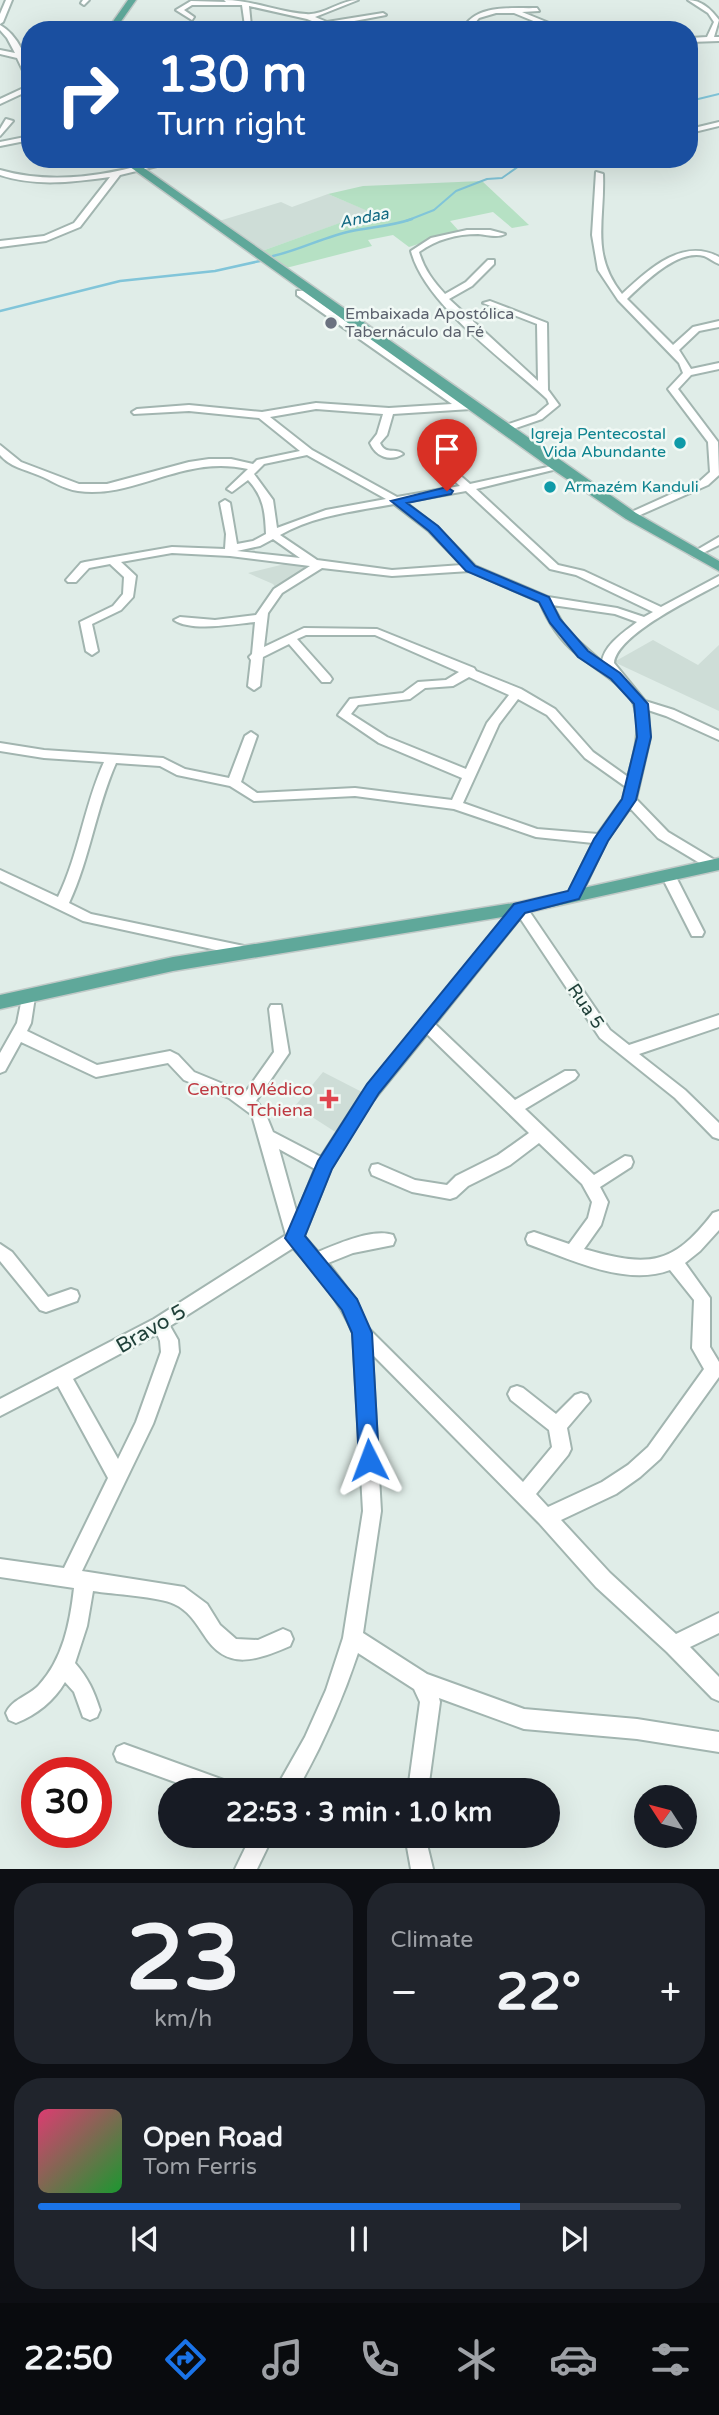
<!DOCTYPE html>
<html lang="en">
<head>
<meta charset="utf-8">
<style>
	:root { --surface:#171b24; --page:#20242c; --text:#f1f3f6; --muted:#9ea1a6; --line:#363941; --accent:#1a73e8 }
	body { margin:0; font-family:"Varela Round",sans-serif; background:var(--page); color:var(--text); height:100vh; display:flex; flex-direction:column; font-size:26px; white-space:nowrap }
	* { box-sizing:border-box; margin:0 }
	p { font-size:23px; color:var(--muted) }
	.icon { flex:none; width:38px; height:38px; fill:none; stroke:currentColor; stroke-width:2; stroke-linecap:round; stroke-linejoin:round }
	.map { position:relative; height:1869px; overflow:hidden }
	.drawer { display:flex; flex-direction:column; gap:14px; padding:14px; background:#0d0f14; flex:1 }
	.drawer>* { flex:none }
	.banner { position:absolute; left:21px; top:21px; width:677px; height:147px; border-radius:28px; box-shadow:0 7px 28px #0002; background:#1a4fa0; color:#fff; overflow:hidden }
	.needle { width:46px; rotate:306deg }
	.buttons { position:absolute; left:634px; top:1785px; display:grid; gap:14px }
	.buttons a { display:grid; place-items:center; width:63px; height:63px; border-radius:50%; background:var(--surface); box-shadow:0 7px 28px #0002; font-size:35px }
	.speed { position:absolute; left:21px; top:1757px; display:flex; gap:14px; font-size:35px; font-weight:700; text-align:center }
	.speed>* { display:grid; place-content:center; width:91px; height:91px; border-radius:50%; background:var(--surface); box-shadow:0 7px 28px #0002; line-height:1 }
	.speed .limit { border:10px solid #d22; background:#fff; color:#111 }
	.pin { position:absolute; display:grid; place-items:center; width:60px; height:60px; color:#fff; margin:-72px -30px; border-radius:50% 50% 50% 0; rotate:-45deg; box-shadow:0 0 7px #0007 }
	.pin .icon { rotate:45deg }
	.me { position:absolute; width:77px; margin:-38px; rotate:357deg; stroke-linejoin:round; filter:drop-shadow(0 0 5px #0008) }
	.turn { display:flex; align-items:center; gap:24px; height:147px; padding:0 21px; font-size:32px }
	.turn .icon { width:91px; height:91px; stroke-width:2.5 }
	.turn b { display:block; font-size:49px; line-height:60px }
	.big { font-size:52px; font-weight:700; line-height:1.1 }
	.drawer .card { flex:1; display:flex; flex-direction:column; justify-content:center; gap:10px; min-width:0; padding:0 24px; border-radius:28px; background:var(--page) }
	.drawer .dial { align-items:center; gap:0 }
	.dial b { font-size:91px; line-height:1 }
	.song { display:flex; align-items:center; gap:21px }
	.cover { width:84px; height:84px; border-radius:10px; background:linear-gradient(135deg,hsl(340 70% 55%),hsl(130 70% 35%)) }
	.played { height:7px; border-radius:4px; background:linear-gradient(90deg,var(--accent) 75%,var(--line) 75%) }
	.keys { display:flex; justify-content:space-around; direction:ltr }
	.heat { display:flex; justify-content:space-between; align-items:center; font-size:38px; direction:ltr }
	.drawer .tiles { flex:1; display:grid; gap:14px; grid-template-columns:1fr 1fr }
	.card:last-child { grid-column:span 2 }
	.trip { position:absolute; left:158px; top:1778px; width:402px; height:70px; border-radius:35px; background:var(--surface); box-shadow:0 7px 28px #0002; font-weight:700; line-height:70px; text-align:center }
	.dock { display:flex; height:112px; justify-content:space-around; align-items:center; background:#090b0e; color:var(--muted) }
	.dock .icon { width:49px; height:49px }
	.dock .current { color:var(--accent) }
	.dock b { font-size:32px; color:var(--text) }
	.map>svg:first-child { display:block }
	.built { fill:#ceddd7 }
	.green { fill:#b6e1c4 }
	.lines { fill:none; stroke-linecap:round; stroke-linejoin:round }
	.stream-far1 { stroke:#81c5d9; stroke-width:2 }
	.stream { stroke:#81c5d9; stroke-width:2.5 }
	.minor-casing { stroke:#a2b5b0; stroke-width:4 }
	.major-casing { stroke:#c0c9c7; stroke-width:3 }
	.minor { fill:#fff; fill-rule:evenodd }
	.major { fill:#5fa89a; fill-rule:evenodd }
	.route { fill:#1a73e8; stroke:#114b97; stroke-width:2 }
	.worship-dot { fill:#6b7280; stroke:#f1f9f5; stroke-width:2.5 }
	.culture-dot { fill:#0f9aa8; stroke:#f1f9f5; stroke-width:2.5 }
	.health-dot { fill:#e0444e; stroke:#f1f9f5; stroke-width:2.5 }
	.labels { text-anchor:middle; dominant-baseline:central; stroke-width:5; stroke-linejoin:round; paint-order:stroke }
	.far-water-label { font-size:16px; font-style:italic; fill:#116882; stroke:#f1f9f5 }
	.far-worship-label { font-size:16px; fill:#5b616d; stroke:#f1f9f5; text-anchor:start }
	.far-culture-label { font-size:16px; fill:#0d838f; stroke:#f1f9f5; text-anchor:end }
	.street-label { font-size:18px; fill:#1e3f38; stroke:#f1f9f5 }
	.health-label { font-size:18px; fill:#be3a42; stroke:#f1f9f5; text-anchor:end }
	.near-street-label { font-size:21px; fill:#1e3f38; stroke:#f1f9f5 }
</style>
</head>
<body>
<div class="map">
<svg width="719" height="1869" viewBox="0 0 719 1869">
	<rect width="100%" height="100%" fill="#e0ede8"/>
	<!-- built -->
	<g class="built">
		<polygon points="328,194 371,212 262,251 219,221 281,202 292,207"/>
		<polygon points="293,562 318,566 278,591 273,584 248,573"/>
		<polygon points="653,640 698,665 719,645 719,711 614,662"/>
		<polygon points="323,1072 362,1092 337,1133 295,1106"/>
	</g>
	<!-- green -->
	<polygon class="green" points="482,181 529,225 512,228 493,212 450,221 459,231 409,247 393,235 368,240 372,246 286,268 262,251 370,212 328,194 363,186"/>
	<g class="lines">
		<!-- stream-far1 -->
		<g class="stream-far1">
			<polyline points="690,101 719,94"/>
			<polyline points="406,221 434,210 456,191 487,179 502,178 529,159"/>
		</g>
		<!-- stream -->
		<g class="stream">
			<path d="M273,256C300,250 326,236 352,231C373,227 392,226 412,219"/>
			<polyline points="0,311 120,281 215,271 260,261"/>
		</g>
		<!-- minor casing -->
		<g class="minor-casing">
			<g id="minor">
				<polygon points="6,0 12,0 3,22 0,24 0,14"/>
				<polygon points="83,0 89,0 84,5 81,3"/>
				<path d="M224,0C252,0 278,12 306,14C323,16 340,0 358,0L315,17L327,22L383,13L386,15L333,25L343,30H334L307,19L249,6L251,26L249,30H242L245,26L242,5H192L184,10L194,17L192,20L176,10L191,1L226,2Z"/>
				<path d="M688,0C701,0 711,9 719,20L714,37H719V41L690,42V38L707,37L714,22L708,13Z"/>
				<path d="M537,8L539,11L522,12L549,23L593,30L548,27L514,13H496L479,18L469,30H462C476,3 511,9 537,8Z"/>
				<path d="M0,25C17,34 30,61 30,79L26,77L17,58L0,54V50L15,53L7,38L0,30Z"/>
				<polygon points="30,85 30,90 0,104 0,99"/>
				<polygon points="6,119 13,121 0,136 0,129"/>
				<polygon points="719,122 719,126 690,133 690,129"/>
				<polygon points="30,136 30,140 0,146 0,142"/>
				<path d="M161,159H174L157,166L120,175L80,227L46,241L0,247V241L44,236L74,223L110,177C73,182 36,187 0,175V170C52,185 111,176 161,159Z"/>
				<polygon points="242,159 252,159 257,163 250,165"/>
				<path d="M596,172L603,174C605,220 590,254 622,294C648,270 682,237 719,257V264C714,262 709,258 704,256C677,249 644,283 627,299L673,345L693,327L719,321V327L699,331L679,350L691,369L719,363V369L691,375L678,389L718,442L719,475L708,485L631,519L626,516L627,514L700,481L710,472L708,442L668,389L683,373L679,363L618,300L598,270L592,235Z"/>
				<path d="M467,230H490L505,234C498,238 487,235 478,234C457,234 437,239 419,252C424,269 433,281 445,294L466,282L488,260H494V264L472,286L449,299L538,381L537,324L483,303L490,301L547,323L548,390L559,405L542,419L504,432L500,431V427L536,415L549,404L547,399C505,360 425,305 411,251L431,238Z"/>
				<path d="M297,291H303L464,403H471L476,406L471,409L393,414L387,435L380,443C386,456 395,447 403,454C390,462 376,457 370,443L377,434L383,414L316,409L270,417L312,450L397,497L460,486L429,457L428,455L433,452L470,484L561,464V468L476,489L558,565L584,571L661,607L719,576V584C694,598 617,634 614,663L645,701L674,710L719,731V740L666,716L648,710L650,738L636,799L668,832L718,862V868H708L658,838L630,808L607,840L579,899L574,901L567,896L593,843L536,837L454,809L355,796L254,801L230,786L177,775L160,766L116,763C96,808 90,858 69,903L91,914L244,946L251,951L249,955L244,956L83,921L0,881V870L58,897C79,854 84,806 104,762L44,758L0,751V743L44,750L163,758L185,769L229,778L245,736L251,732L257,736L241,782L257,793L355,788L452,800L462,778L379,743L338,715L350,699L403,693L418,682L446,680L459,672L375,635H306L297,639L330,676L332,679L330,682H322L289,644L263,657L260,686L254,690L248,686L251,660L249,657L252,654L255,622C234,624 191,632 174,620L180,617L215,620L256,615L274,589L310,566L230,556L172,553L121,562L136,576L133,597L121,610L92,624L98,651L92,655L86,651L80,622L113,606L123,594L124,577L110,564L89,568L76,582H68L66,580L81,563L85,562L172,547L225,549L226,534L220,503L225,500L230,503L237,544L253,541L266,534C265,512 264,497 248,480L232,492L227,489L248,469C183,454 136,499 78,491C63,489 51,480 38,475C24,469 10,467 0,455V445L21,462L79,484H107L189,462L209,459H231L253,464L257,460L300,451L259,418L189,411L134,414L132,412L137,409L189,405L262,412L316,403L389,408L452,404L297,295ZM307,455L386,499L326,510L277,528L273,500L254,474L264,464ZM466,491L550,569L576,575L653,612L644,617L617,608L548,597L475,566L437,527L405,502ZM394,504L429,531L462,565L392,570L317,560L280,535C315,515 356,511 394,504ZM273,539L300,558L237,551L260,546ZM322,568L392,576L470,571L540,602C548,622 560,640 577,654C592,667 631,688 635,708C641,732 634,754 628,777L593,752L555,709L521,689L476,671L474,668L377,629L304,628L264,647L268,613L282,593ZM552,605L615,614L637,622C624,632 604,645 602,662L567,631ZM469,677L509,695L487,723L466,769L387,737L351,714L358,705L410,699L425,688L453,686ZM518,699L547,715L585,758L626,787L623,799L598,834L537,829L463,803L499,724Z"/>
				<polygon points="719,537 719,545 695,557 690,554"/>
				<polygon points="668,870 675,875 704,932 702,936 692,936 690,932 661,875"/>
				<path d="M520,903L525,905L610,1030L629,1045L719,1015V1027L639,1054L685,1090L719,1123V1139L713,1137L675,1098L600,1038L520,918L435,1024L515,1100L565,1071H575L578,1075L575,1079L525,1109L594,1175L625,1156L631,1157L633,1162L631,1167L600,1187L608,1202L601,1225L584,1249C647,1267 672,1267 713,1213L719,1211V1230L700,1251L685,1263L710,1298V1347L719,1362V1377L660,1459L640,1477L616,1494L561,1520L610,1573L676,1634L719,1613V1633L690,1647L719,1677V1701L712,1698L667,1652L596,1587L539,1523L372,1354L381,1511L363,1633L427,1674L524,1709L637,1719L719,1732V1752L637,1739L524,1729L439,1698L440,1702L428,1790H408L420,1702L414,1689L358,1653C342,1701 322,1746 297,1790H275L305,1737L326,1690L343,1638L363,1511L353,1333C339,1300 317,1274 293,1248L170,1326L178,1340L179,1352L153,1424L82,1571L184,1587L207,1604L220,1625L236,1639L258,1640L283,1629L290,1632L293,1639L290,1646C257,1660 227,1672 204,1635C196,1623 188,1610 174,1604C161,1597 111,1594 93,1591L87,1626L75,1663C88,1678 94,1691 100,1710L97,1717L90,1720L83,1717L74,1692L65,1682C54,1701 36,1715 16,1723L9,1720L6,1713C12,1699 29,1696 39,1685C63,1659 70,1623 74,1588L0,1577V1559L64,1568L108,1478L58,1386L0,1416V1399L154,1319L286,1235L252,1115L229,1098L184,1080L168,1063L96,1077L21,1042L5,1071L0,1073V1053L17,1023L23,993H33L35,997L31,1023L27,1031L97,1065L170,1051L178,1055L194,1072L245,1093L274,1052L269,1009L271,1005H281L289,1053L256,1101L264,1110L273,1132L321,1157L361,1095L515,905ZM427,1034L529,1133L498,1155L456,1176L447,1185L415,1180L378,1164L372,1165L370,1170L372,1175L412,1192L450,1199L456,1197L468,1186L510,1165L539,1143L582,1184L592,1202L588,1218L569,1244L534,1232L528,1234L526,1239L528,1244C570,1259 626,1287 670,1270L694,1300L692,1348L704,1369L648,1447L628,1465L602,1482L548,1507L536,1494L568,1455L571,1449L567,1428L590,1401L587,1395L581,1393L575,1395L556,1414L523,1388L517,1386L511,1388L508,1394L511,1400L549,1430L552,1447L523,1482L368,1328L356,1300L328,1263L353,1253L393,1245L395,1240L393,1235C373,1228 337,1244 318,1252L304,1236L331,1168L371,1103ZM279,1149L315,1169L297,1214ZM157,1334L160,1341L161,1352L136,1422L118,1459L73,1379Z"/>
				<polygon points="0,1244 12,1252 48,1297 71,1289 77,1291 79,1296 77,1301 46,1312 40,1310 0,1261"/>
				<polygon points="124,1744 232,1783 235,1790 197,1790 117,1761 114,1754 117,1747"/>
				<polygon points="251,1836 273,1836 257,1869 235,1869"/>
				<polygon points="405,1836 425,1836 433,1869 411,1869"/>
			</g>
		</g>
		<!-- major casing -->
		<g class="major-casing">
			<g id="major">
				<polygon points="128,0 136,0 115,30 107,30"/>
				<polygon points="119,159 131,159 636,513 719,561 719,571 626,519 552,469"/>
				<polygon points="719,858 719,870 520,914 173,971 0,1009 0,995 173,957 520,902"/>
			</g>
		</g>
		<!-- minor -->
		<use href="#minor" class="minor"/>
		<!-- major -->
		<use href="#major" class="major"/>
	</g>
	<!-- route -->
	<polygon class="route" points="447,487 453,491 451,494 407,503 438,526 475,566 549,597 560,619 588,651 620,673 648,704 651,737 636,800 608,841 579,899 525,913 379,1093 332,1169 305,1236 357,1299 372,1333 379,1460 376,1467 369,1470 362,1467 359,1460 352,1333 342,1310 285,1238 318,1161 367,1084 514,904 568,891 594,839 622,799 637,737 634,704 611,679 578,657 550,623 539,602 466,571 429,531 391,501"/>
	<!-- markers -->
	<circle class="worship-dot" cx="331" cy="323" r="7"/>
	<g class="culture-dot">
		<circle cx="680" cy="443" r="7"/>
		<circle cx="550" cy="487" r="7"/>
	</g>
	<path class="health-dot" d="M325.5 1088.5h7v7h7v7h-7v7h-7v-7h-7v-7h7z"/>
	<g class="labels">
		<!-- far-water labels -->
		<g class="far-water-label">
			<text transform="translate(364 218) rotate(-11)">Andaa</text>
		</g>
		<!-- far-worship labels -->
		<g class="far-worship-label">
			<text x="345" y="314">Embaixada Apostólica<tspan x="345" dy="18">Tabernáculo da Fé</tspan></text>
		</g>
		<!-- far-culture labels -->
		<g class="far-culture-label">
			<text x="666" y="434">Igreja Pentecostal<tspan x="666" dy="18">Vida Abundante</tspan></text>
			<text x="564" y="487" text-anchor="start">Armazém Kanduli</text>
		</g>
		<!-- street labels -->
		<g class="street-label">
			<text transform="translate(586 1006) rotate(56)">Rua 5</text>
		</g>
		<!-- health labels -->
		<g class="health-label">
			<text x="313" y="1089">Centro Médico<tspan x="313" dy="21">Tchiena</tspan></text>
		</g>
		<!-- near-street labels -->
		<g class="near-street-label">
			<text transform="translate(151 1329) rotate(-30)">Bravo 5</text>
		</g>
	</g>
</svg>
<div class="buttons">
<a><svg class="needle" viewBox="-14 -14 28 28"><path d="M0-13l5 13h-10z" fill="#e53935"/><path d="M0 13l5-13h-10z" fill="#9ea1a6"/></svg></a>
</div>
<div class="speed"><div class="limit">30</div></div>
<div class="pin" style="left:447px;top:491px;background:#d93025"><svg class="icon" aria-label="arrive" viewBox="0 0 24 24"><path d="M6 21V4h12l-3 4 3 4H6"/></svg></div>
<svg class="me" style="left:369px;top:1460px" viewBox="-20 -20 40 40"><path d="M0-17L14 15 0 8-14 15z" fill="#1a73e8" stroke="#fff" stroke-width="4"/></svg>
<div class="trip">22:53 · 3 min · 1.0 km</div>
<div class="banner">
<div class="turn"><svg class="icon" aria-label="right" viewBox="0 0 24 24"><path d="M7 20v-9h11M14 6l5 5-5 5"/></svg><div><b>130 m</b>Turn right</div></div>
</div>
</div>
<section class="drawer">
<div class="tiles">
<div class="card dial"><b>23</b><p>km/h</p></div>
<div class="card"><p>Climate</p>
<div class="heat"><a>−</a><b class="big">22°</b><a>+</a></div>
</div>
<div class="card">
<div class="song"><i class="cover"></i><div><b>Open Road</b><p>Tom Ferris</p></div></div>
<div class="played"></div>
<div class="keys"><svg class="icon" aria-label="previous" viewBox="0 0 24 24"><path d="M18 5L8 12l10 7zM5 5v14"/></svg><svg class="icon" aria-label="pause" viewBox="0 0 24 24"><path d="M8 5v14M16 5v14"/></svg><svg class="icon" aria-label="next" viewBox="0 0 24 24"><path d="M6 5l10 7-10 7zM19 5v14"/></svg></div>
</div>
</div>
</section>
<nav class="dock">
<b>22:50</b>
<svg class="icon current" aria-label="directions" viewBox="0 0 24 24"><path d="M12 3l9 9-9 9-9-9zM9 14v-3h6M13 9l2 2-2 2"/></svg>
<svg class="icon" aria-label="music" viewBox="0 0 24 24"><path d="M9 18V5l10-2v13"/><circle cx="6" cy="18" r="3"/><circle cx="16" cy="16" r="3"/></svg>
<svg class="icon" aria-label="phone" viewBox="0 0 24 24"><path d="M5 4h4l2 5-3 2q2 4 5 5l2-3 5 2v4C11 20 4 13 5 4z"/></svg>
<svg class="icon" aria-label="climate" viewBox="0 0 24 24"><path d="M12 3v18M4 7l16 10M4 17L20 7"/></svg>
<svg class="icon" aria-label="car" viewBox="0 0 24 24"><path d="M5 17H2v-5l4-1 3-4h7l3 4 3 1v5h-3M9 17h6M6 11h13"/><circle cx="7" cy="17" r="2"/><circle cx="17" cy="17" r="2"/></svg>
<svg class="icon" aria-label="filters" viewBox="0 0 24 24"><path d="M4 7h16M4 17h16"/><circle cx="9" cy="7" r="2"/><circle cx="15" cy="17" r="2"/></svg>
</nav>
</body>
</html>
